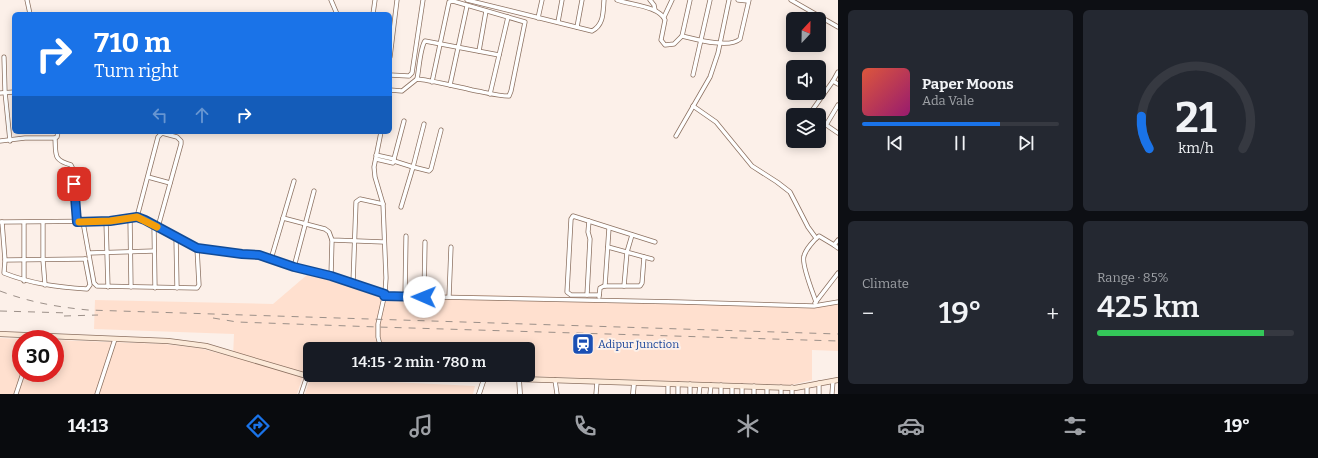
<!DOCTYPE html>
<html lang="en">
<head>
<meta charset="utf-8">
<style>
	:root { --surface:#171b24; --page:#242831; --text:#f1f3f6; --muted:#9ea1a6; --line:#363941; --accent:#1a73e8 }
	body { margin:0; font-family:Bitter,serif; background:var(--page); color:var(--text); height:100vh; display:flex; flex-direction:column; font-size:15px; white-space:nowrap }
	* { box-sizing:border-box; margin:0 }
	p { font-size:13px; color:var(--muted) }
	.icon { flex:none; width:22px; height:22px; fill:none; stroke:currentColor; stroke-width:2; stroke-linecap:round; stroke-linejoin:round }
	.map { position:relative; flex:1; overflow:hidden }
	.side { display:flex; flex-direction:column; gap:10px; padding:10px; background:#0d0f14; width:480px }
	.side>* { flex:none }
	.top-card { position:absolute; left:12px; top:12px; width:380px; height:122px; border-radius:6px; box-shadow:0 2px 10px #0003; background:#1a73e8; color:#fff; overflow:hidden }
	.needle { width:26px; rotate:22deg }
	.tools { position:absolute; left:786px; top:12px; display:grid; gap:8px }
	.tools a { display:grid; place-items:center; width:40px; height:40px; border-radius:6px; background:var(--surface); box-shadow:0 2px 10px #0003; font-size:20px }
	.speed { position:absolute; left:12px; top:330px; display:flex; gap:8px; font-size:20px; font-weight:700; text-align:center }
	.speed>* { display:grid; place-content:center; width:52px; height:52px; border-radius:50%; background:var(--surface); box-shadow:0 2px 10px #0003; line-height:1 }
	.speed .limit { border:6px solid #d22; background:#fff; color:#111 }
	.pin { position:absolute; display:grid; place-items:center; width:34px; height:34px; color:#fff; margin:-17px; border-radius:8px; box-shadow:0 2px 6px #0006 }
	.me { position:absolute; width:44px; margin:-22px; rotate:271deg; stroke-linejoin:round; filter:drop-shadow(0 0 3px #0008) }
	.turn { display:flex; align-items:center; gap:14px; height:84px; padding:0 16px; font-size:18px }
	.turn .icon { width:52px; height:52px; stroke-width:2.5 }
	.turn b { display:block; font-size:28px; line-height:34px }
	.lanes { display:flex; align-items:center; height:38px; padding:0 16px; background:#0003; justify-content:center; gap:20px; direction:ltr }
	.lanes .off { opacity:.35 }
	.big { font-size:30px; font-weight:600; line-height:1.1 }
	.side .widget { flex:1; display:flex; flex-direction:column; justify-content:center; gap:6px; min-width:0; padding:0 14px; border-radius:6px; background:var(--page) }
	.side .dial { align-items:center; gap:0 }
	.dial svg { height:104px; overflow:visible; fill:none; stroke:var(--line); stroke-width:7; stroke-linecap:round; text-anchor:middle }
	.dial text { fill:var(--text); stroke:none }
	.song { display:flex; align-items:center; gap:12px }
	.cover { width:48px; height:48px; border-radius:6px; background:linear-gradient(135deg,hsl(10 70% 55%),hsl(320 70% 35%)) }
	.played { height:4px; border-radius:2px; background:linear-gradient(90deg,var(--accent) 70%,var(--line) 70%) }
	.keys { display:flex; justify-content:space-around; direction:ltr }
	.heat { display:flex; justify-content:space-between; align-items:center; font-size:22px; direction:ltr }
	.charge { height:6px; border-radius:3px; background:linear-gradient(90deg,#34c759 85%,var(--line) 0) }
	.side .tiles { flex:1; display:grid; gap:10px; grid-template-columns:repeat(2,1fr) }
	.trip { position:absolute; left:303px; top:342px; width:232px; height:40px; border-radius:6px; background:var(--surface); box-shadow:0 2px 10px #0003; font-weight:600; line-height:40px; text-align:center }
	.tabs { display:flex; height:64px; justify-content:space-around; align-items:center; background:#090b0e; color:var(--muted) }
	.tabs .icon { width:28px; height:28px }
	.tabs .current { color:var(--accent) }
	.tabs b { font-size:18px; color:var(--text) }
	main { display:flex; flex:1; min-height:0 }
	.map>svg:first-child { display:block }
	.built { fill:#ffe0cf }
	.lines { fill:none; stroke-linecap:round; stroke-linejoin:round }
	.minor-casing { stroke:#8c7161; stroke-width:5 }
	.tertiary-casing { stroke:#8c7161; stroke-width:5.5 }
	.secondary-casing { stroke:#8c7161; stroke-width:6 }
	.minor { stroke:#fff; stroke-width:3.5 }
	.tertiary { stroke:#fff; stroke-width:4 }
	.secondary { stroke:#fcead9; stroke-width:4.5 }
	.rail { stroke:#9c9089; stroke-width:1; stroke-dasharray:7 7; stroke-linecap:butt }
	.route-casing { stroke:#114b97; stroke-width:10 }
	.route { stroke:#1a73e8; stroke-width:7 }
	.slow { stroke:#f59e0b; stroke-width:7 }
	.labels { text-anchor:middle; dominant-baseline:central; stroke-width:4; stroke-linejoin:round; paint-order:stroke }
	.transit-label { font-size:11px; fill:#164399; stroke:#fcf0e9; text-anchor:start }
</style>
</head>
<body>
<main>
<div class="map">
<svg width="838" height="394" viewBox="0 0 838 394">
	<rect width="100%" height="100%" fill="#fcf0e9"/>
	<!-- built -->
	<g class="built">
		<polygon points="308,274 372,293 565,297 838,305 838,351 812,350 812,380 792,385 490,375 528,375 528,349 310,349 310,370 305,370 297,394 0,394 0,338 21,339 21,373 55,373 55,340 164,344 199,348 233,357 234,334 94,329 95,300 273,304"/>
		<polygon points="310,378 475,386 473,394 305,394"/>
	</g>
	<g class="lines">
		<!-- minor casing -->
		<g class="minor-casing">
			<g id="minor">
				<polyline points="27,0 30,14"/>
				<polyline points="331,0 337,14"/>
				<path d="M467,0L592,31C604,25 603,12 604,0"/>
				<path d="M617,0C631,5 659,6 665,20L661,40L665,45L674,44L682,36"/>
				<polyline points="650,0 654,5 655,10"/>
				<path d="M690,0L682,36C695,39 729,49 740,39L749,0"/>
				<polyline points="738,0 748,1"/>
				<polyline points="791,0 838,27"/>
				<polyline points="373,14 375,0"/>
				<polyline points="664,17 672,0"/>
				<polyline points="538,18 542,0"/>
				<polyline points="558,22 562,0"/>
				<polyline points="577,27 582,0"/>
				<polyline points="479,51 486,11"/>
				<polyline points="4,57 5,92 10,141"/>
				<polyline points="390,57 397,0"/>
				<polyline points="838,72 833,81 838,84"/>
				<polyline points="390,75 409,76 412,73 423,0"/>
				<polyline points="693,75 710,0"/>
				<path d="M417,79C419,70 420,48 425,41L499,55"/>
				<polyline points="450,85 467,6"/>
				<path d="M390,90L402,91L417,79C435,81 454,86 472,90C484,92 497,96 509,96L511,91L525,22L453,1L449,2L432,82"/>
				<polyline points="0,93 14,92"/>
				<polyline points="490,94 508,17"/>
				<polyline points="693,106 716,122 752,166 777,182 790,192 808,227 816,238"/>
				<polyline points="811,115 811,112 833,81"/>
				<polyline points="819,120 838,133"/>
				<polyline points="826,125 838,105"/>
				<polyline points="676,136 710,77 718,53 729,0"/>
				<path d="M55,138C56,155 53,160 71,165L74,171L77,222"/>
				<polyline points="0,141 25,138 55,138 57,137 58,132"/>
				<polyline points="376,159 393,163 394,161 394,159 376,155"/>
				<polyline points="394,159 404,121"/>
				<polyline points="394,161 413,167 424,124"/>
				<polyline points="148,177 170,183"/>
				<polyline points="401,207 413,167 429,171 431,169 441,130"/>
				<polyline points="137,217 158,137 162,133 177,137 181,141 181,144 158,227"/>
				<polyline points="130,218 131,287"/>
				<polyline points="283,218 325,229 329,232 332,240 384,242"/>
				<polyline points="106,221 108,287"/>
				<polyline points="0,222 110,221 137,217 197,248 242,254 259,255 294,267 326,275 385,294"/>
				<path d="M2,222L5,260L4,273C32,284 57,287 87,289L90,285L85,259"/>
				<polyline points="83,222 94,283 97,286 197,288 199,285 197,248"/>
				<polyline points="24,223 24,281"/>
				<polyline points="43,223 43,260 45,285"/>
				<polyline points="154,225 155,288"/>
				<polyline points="176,237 177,288"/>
				<polyline points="838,240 834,245 838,248"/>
				<polyline points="608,247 652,259"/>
				<polyline points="89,253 154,251"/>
				<polyline points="271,259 294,181"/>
				<polyline points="5,260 86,259"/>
				<polyline points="294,267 314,191"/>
				<polyline points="331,276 332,240"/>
				<polyline points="353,283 356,202 360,199 383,204"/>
				<polyline points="605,286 609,228"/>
				<polyline points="624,286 627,252 632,235"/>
				<polyline points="587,295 590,239 588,232 589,221"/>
				<polyline points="599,295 571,295 567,292 571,219 573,216 655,242"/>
				<polyline points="384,296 679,302 814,306 838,302"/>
				<polyline points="405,297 406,236"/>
				<polyline points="424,297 425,242"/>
				<polyline points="449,297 451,247"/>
				<polyline points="599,297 600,288 604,286 640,286 642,283 644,257"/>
				<path d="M816,302C813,293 801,264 804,256C806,249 814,240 819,236L834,245"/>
				<polyline points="815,303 838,273"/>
				<polyline points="381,349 378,337 378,324 385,293 386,278 383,204 375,177 374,167 381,132"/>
				<polyline points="555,380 557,394"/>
				<polyline points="16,394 23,373"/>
				<polyline points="97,394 115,339"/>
				<polyline points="301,394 307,376"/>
				<polyline points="596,394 597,382"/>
				<polyline points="668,394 668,384"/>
				<polyline points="678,394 678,384"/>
				<polyline points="690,394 690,384"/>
				<polyline points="699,394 700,385"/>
				<polyline points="710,394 711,385"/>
				<polyline points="721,394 721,385"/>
				<polyline points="732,394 732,386"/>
				<polyline points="742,394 742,386"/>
				<polyline points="754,394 754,386"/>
				<polyline points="767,394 767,387"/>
				<polyline points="781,394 781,387"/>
				<polyline points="792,394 792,387"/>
				<polyline points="807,394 807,386"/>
				<polyline points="819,394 819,383"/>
				<polyline points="832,394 833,381"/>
			</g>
		</g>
		<!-- tertiary casing -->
		<g class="tertiary-casing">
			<g id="tertiary">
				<polyline points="519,379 520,394"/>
				<polyline points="479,394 485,376"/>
				<polyline points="633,394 634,383"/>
			</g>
		</g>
		<!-- secondary casing -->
		<g class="secondary-casing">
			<polyline id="secondary" points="0,334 168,341 206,346 307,376 403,379 485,376 519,379 795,388 838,380"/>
		</g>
		<!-- minor -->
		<use href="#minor" class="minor"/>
		<!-- tertiary -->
		<use href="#tertiary" class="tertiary"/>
		<!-- secondary -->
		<use href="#secondary" class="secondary"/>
		<!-- rail -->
		<g class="rail">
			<path d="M0,291C29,302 57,307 88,310L838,334"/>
			<polyline points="0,311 70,313"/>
			<polyline points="64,316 98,315"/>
			<polyline points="213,318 237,322 378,327 838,341"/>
		</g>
	</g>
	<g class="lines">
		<!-- route casing -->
		<g class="route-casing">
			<polyline id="route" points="74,184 77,222 110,221 137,217 145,220 197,248 242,254 259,255 294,267 331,276 385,294 384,296 424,297"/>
		</g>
		<!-- route -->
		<use href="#route" class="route"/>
		<!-- slow -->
		<polyline class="slow" points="79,222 110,221 137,217 157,227"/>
	</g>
	<!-- icons -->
	<defs>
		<g id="station-square" transform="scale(1.15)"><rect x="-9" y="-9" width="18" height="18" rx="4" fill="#1a4fb4" stroke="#fcf0e9"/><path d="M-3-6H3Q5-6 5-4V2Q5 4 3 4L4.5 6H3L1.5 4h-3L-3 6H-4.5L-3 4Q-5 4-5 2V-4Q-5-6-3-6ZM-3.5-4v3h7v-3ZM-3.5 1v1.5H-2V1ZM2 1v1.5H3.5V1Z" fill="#fff"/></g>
	</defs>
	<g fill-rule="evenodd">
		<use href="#station-square" x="583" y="344"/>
	</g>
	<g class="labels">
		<!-- transit labels -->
		<g class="transit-label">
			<text x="598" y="344">Adipur Junction</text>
		</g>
	</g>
</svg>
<div class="tools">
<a><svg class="needle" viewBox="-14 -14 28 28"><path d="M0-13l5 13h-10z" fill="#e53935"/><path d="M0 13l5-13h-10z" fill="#9ea1a6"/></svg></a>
<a><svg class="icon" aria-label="sound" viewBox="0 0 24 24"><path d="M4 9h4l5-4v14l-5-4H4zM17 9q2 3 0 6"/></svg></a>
<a><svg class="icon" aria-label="layers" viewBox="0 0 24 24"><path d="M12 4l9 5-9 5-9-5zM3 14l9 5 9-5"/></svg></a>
</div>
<div class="speed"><div class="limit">30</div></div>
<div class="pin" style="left:74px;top:184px;background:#d93025"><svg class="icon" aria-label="arrive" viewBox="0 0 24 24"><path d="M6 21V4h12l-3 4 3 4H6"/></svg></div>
<svg class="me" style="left:424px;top:297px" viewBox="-20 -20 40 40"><circle r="19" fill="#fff"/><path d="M0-13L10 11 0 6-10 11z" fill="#1a73e8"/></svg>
<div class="trip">14:15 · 2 min · 780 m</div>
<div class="top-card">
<div class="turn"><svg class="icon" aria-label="right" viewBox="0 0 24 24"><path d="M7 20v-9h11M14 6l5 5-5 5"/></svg><div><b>710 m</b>Turn right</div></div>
<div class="lanes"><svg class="icon off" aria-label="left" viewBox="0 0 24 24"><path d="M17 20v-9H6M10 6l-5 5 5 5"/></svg><svg class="icon off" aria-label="ahead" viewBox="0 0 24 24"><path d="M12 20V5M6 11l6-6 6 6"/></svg><svg class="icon" aria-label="right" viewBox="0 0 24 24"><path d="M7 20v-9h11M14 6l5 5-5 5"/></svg></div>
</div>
</div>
<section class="side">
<div class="tiles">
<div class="widget">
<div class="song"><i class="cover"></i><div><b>Paper Moons</b><p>Ada Vale</p></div></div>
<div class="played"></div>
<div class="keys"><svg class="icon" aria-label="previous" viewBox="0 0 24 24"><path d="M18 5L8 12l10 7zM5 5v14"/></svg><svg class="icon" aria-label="pause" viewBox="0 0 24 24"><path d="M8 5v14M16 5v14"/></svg><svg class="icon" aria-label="next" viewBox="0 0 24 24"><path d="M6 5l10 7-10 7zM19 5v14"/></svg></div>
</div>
<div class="widget dial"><svg viewBox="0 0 100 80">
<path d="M14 69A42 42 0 1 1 86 69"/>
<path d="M14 69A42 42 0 0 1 8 44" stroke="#1a73e8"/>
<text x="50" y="56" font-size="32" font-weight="700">21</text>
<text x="50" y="72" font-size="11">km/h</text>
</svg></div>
<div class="widget"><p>Climate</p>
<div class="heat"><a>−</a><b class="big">19°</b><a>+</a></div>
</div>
<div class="widget"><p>Range · 85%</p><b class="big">425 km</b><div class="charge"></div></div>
</div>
</section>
</main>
<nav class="tabs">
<b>14:13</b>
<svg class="icon current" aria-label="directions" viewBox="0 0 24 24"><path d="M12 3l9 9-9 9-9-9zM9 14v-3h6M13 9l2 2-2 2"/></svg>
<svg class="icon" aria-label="music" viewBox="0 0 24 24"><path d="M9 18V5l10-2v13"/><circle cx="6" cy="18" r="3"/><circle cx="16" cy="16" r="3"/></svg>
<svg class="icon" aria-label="phone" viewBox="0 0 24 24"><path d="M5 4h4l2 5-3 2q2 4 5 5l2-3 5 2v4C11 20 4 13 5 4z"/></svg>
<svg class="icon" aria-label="climate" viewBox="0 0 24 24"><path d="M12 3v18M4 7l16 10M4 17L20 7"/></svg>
<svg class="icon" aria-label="car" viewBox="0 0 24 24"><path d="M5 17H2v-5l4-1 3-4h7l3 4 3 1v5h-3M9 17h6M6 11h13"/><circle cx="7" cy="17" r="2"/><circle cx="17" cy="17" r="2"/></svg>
<svg class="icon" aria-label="filters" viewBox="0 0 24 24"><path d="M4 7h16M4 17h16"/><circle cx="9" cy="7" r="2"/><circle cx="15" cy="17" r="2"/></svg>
<b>19°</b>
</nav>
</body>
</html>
